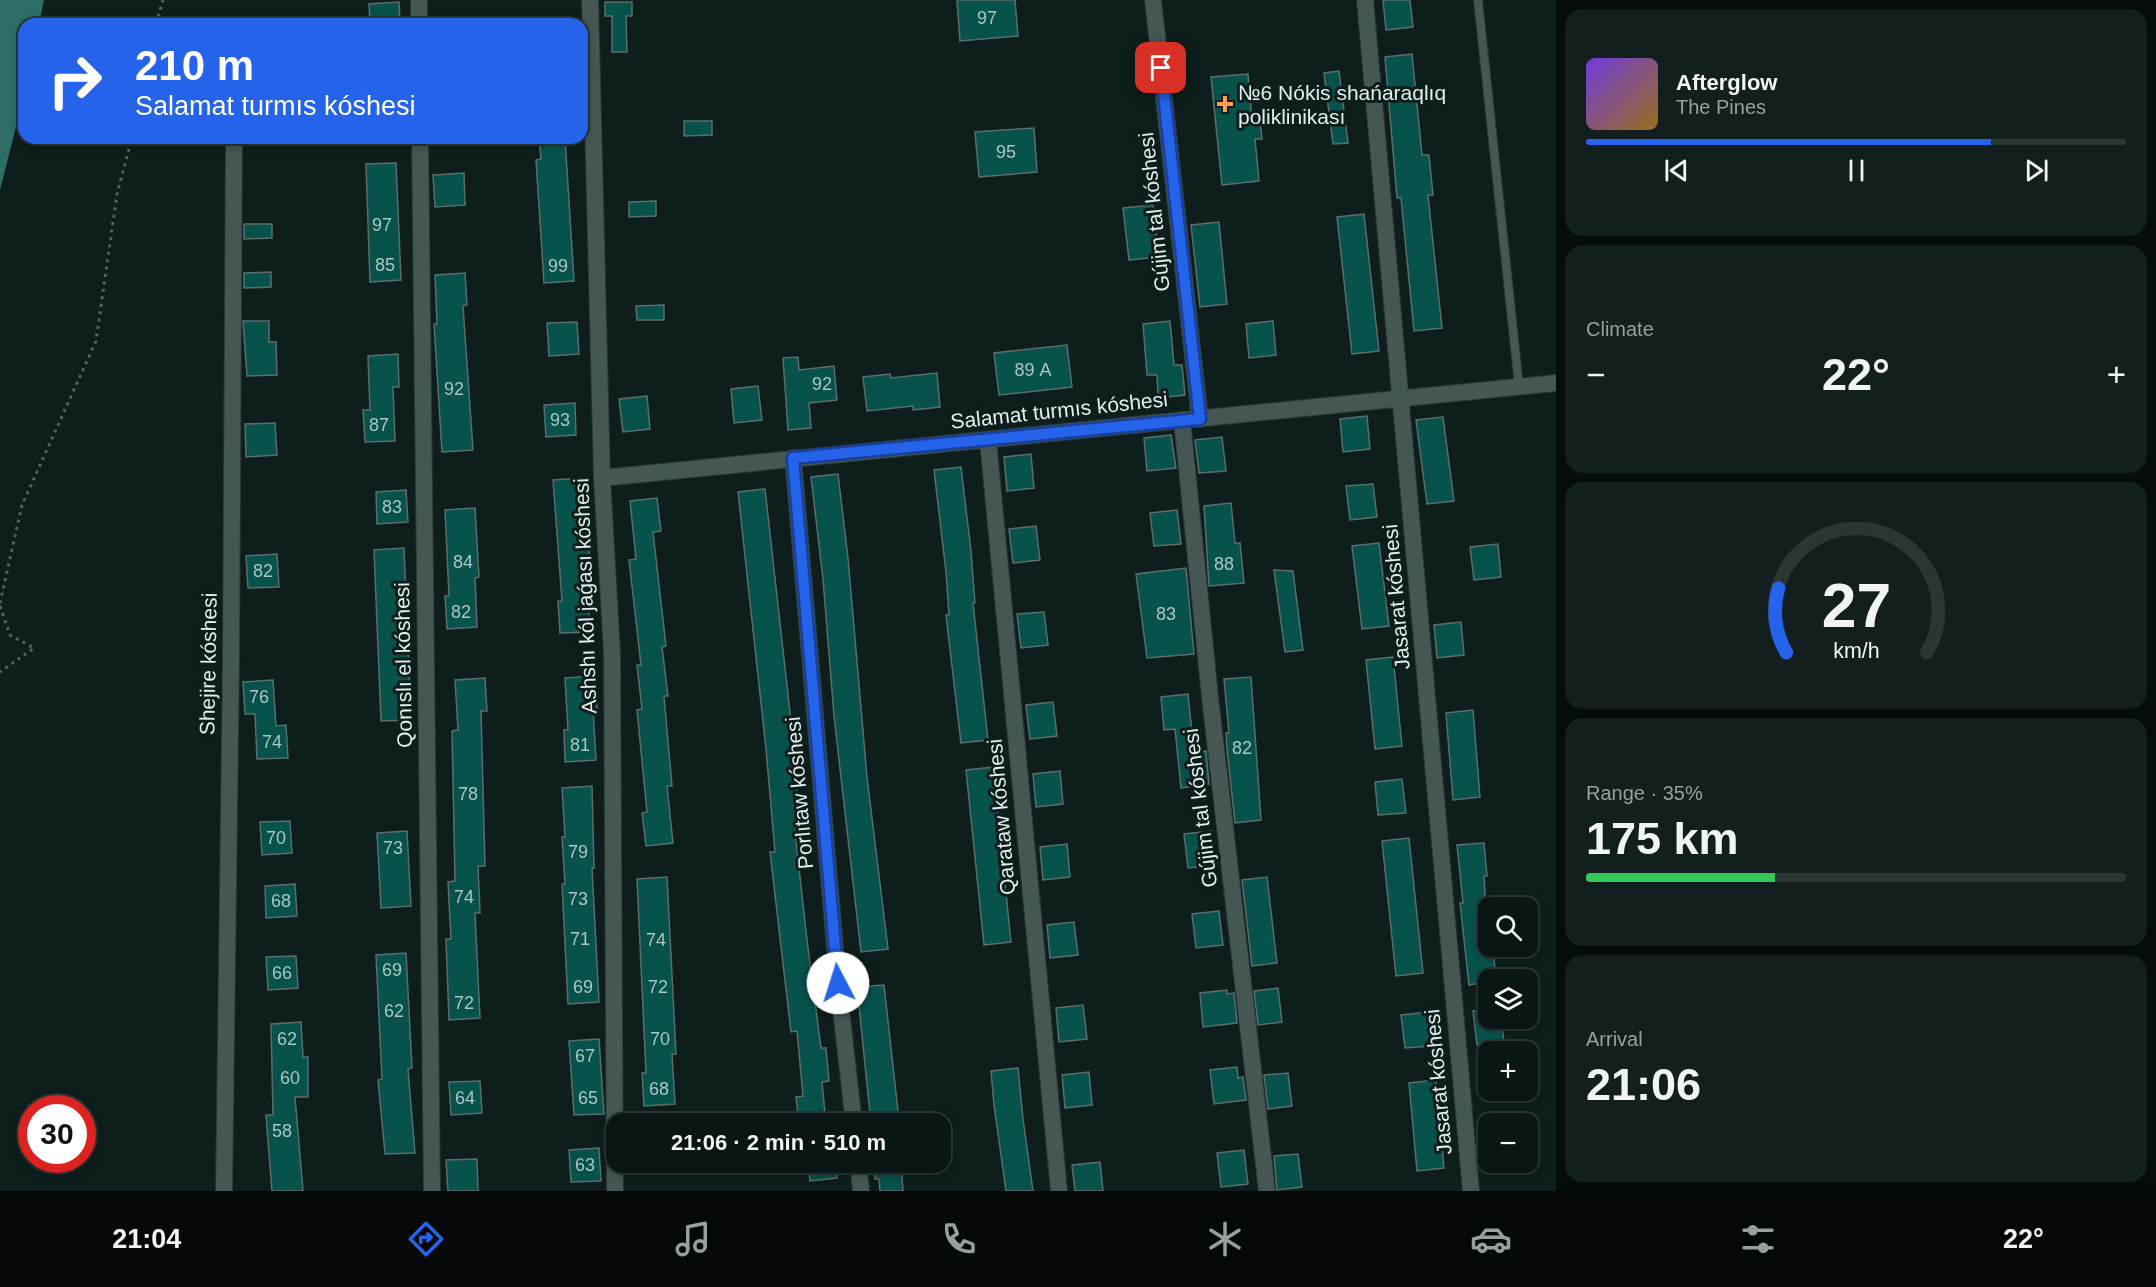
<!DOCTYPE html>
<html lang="en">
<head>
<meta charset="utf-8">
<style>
	:root { --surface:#0a1615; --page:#131f1e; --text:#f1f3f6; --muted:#999fa0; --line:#2a3534; --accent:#2563eb }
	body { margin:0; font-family:Helvetica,sans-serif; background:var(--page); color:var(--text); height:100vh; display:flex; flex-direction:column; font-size:22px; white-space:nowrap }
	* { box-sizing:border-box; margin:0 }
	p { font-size:20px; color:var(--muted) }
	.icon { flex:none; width:33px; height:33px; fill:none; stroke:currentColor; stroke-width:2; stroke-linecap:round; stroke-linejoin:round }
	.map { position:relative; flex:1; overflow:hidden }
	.side { display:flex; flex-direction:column; gap:9px; padding:9px; background:#060c0c; width:600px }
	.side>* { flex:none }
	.guide { position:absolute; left:18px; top:18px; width:570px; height:126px; border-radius:18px; box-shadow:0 3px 9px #0003,0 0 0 2px var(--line); background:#2563eb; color:#fff; overflow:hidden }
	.tools { position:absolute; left:1478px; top:897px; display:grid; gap:12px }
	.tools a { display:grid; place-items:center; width:60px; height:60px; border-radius:12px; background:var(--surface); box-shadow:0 3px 9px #0003,0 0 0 2px var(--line); font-size:30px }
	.speed { position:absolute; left:18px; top:1095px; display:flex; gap:12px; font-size:30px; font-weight:700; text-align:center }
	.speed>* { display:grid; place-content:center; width:78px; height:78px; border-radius:50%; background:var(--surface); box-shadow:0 3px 9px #0003,0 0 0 2px var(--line); line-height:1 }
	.speed .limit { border:9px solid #d22; background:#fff; color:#111 }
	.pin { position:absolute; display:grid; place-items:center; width:51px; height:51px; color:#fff; margin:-26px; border-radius:12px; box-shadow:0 3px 9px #0006 }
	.me { position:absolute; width:66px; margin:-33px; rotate:355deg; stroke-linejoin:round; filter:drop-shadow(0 0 4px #0008) }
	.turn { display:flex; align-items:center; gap:21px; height:126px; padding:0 18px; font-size:27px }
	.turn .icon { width:78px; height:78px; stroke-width:2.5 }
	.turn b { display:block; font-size:42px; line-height:51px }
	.big { font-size:45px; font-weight:800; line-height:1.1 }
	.side .tile { flex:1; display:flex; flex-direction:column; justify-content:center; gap:9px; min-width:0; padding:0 21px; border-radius:18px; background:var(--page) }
	.side .dial { align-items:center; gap:0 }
	.dial svg { height:156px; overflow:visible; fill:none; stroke:var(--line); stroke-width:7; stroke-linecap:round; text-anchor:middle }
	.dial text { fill:var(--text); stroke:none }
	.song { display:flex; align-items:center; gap:18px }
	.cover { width:72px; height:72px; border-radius:9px; background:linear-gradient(135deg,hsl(260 70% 55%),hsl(40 70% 35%)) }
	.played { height:6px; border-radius:3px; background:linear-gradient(90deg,var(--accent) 75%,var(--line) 75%) }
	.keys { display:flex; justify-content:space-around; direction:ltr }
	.heat { display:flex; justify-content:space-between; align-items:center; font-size:33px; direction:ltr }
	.charge { height:9px; border-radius:4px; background:linear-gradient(90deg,#34c759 35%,var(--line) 0) }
	.trip { position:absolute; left:606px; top:1113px; width:345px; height:60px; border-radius:18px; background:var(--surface); box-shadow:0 3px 9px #0003,0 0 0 2px var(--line); font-weight:800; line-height:60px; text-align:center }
	.tabs { display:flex; height:96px; justify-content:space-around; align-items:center; background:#040908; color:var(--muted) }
	.tabs .icon { width:42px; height:42px }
	.tabs .selected { color:var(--accent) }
	.tabs b { font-size:27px; color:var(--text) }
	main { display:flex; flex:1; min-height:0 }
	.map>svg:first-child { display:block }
	.water { fill:#2d6e67 }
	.building { fill:#07524b; stroke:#5b6e6b; stroke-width:1.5 }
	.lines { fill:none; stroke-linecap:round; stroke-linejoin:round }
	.service-casing { stroke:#2d3635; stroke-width:10 }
	.minor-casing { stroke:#2d3635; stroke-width:18 }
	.path { stroke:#536260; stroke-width:3; stroke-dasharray:3 4.5; stroke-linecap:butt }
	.service { stroke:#445754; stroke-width:8 }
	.minor { stroke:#445754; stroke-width:16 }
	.route-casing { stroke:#184099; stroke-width:15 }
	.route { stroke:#2563eb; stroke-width:10 }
	.poi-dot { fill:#fc9d53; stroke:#0d1e1c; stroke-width:2 }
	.labels { text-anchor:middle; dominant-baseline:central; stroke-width:6; stroke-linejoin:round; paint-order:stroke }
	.number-label { font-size:18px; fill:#acc6c4 }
	.poi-label { font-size:21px; fill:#e3edec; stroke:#0d1e1c; text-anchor:start }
	.street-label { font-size:21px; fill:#e3edec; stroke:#0d1e1c }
</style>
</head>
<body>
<main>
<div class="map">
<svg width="1556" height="1191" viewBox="0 0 1556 1191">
	<rect width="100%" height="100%" fill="#0d1e1c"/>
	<!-- water -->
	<polygon class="water" points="0,0 44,0 39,24 24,24 24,95 0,190"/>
	<!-- building -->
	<g class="building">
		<polygon points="957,0 1015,0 1018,36 960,41"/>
		<polygon points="1383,0 1410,0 1413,27 1386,30"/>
		<polygon points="399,2 400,24 370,24 369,4"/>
		<polygon points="605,2 632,2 632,16 626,16 627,52 612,52 612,16 605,16"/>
		<polygon points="1412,54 1422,155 1429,155 1433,195 1428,195 1442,328 1414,331 1401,198 1397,198 1385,57"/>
		<polygon points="1339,71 1348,143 1333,144 1324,73"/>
		<polygon points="1248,74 1252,120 1260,119 1262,139 1255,139 1259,181 1222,185 1211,77"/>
		<polygon points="684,121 712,121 712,135 684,136"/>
		<polygon points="1034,128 1037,172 979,177 975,132"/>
		<polygon points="539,138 565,138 574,281 544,283 536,160 541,159"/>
		<polygon points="396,163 401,280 370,282 366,164"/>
		<polygon points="464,173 465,205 435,207 433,175"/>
		<polygon points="656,201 656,216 629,217 629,202"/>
		<polygon points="1153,205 1159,257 1129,260 1123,208"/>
		<polygon points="1364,214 1379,351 1352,354 1337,217"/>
		<polygon points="1219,222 1227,304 1200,307 1191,225"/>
		<polygon points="244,224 272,224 272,238 244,239"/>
		<polygon points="271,272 271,287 244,288 244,273"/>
		<polygon points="465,273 467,305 463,306 473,450 442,452 434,324 437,324 435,275"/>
		<polygon points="664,305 664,320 637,320 636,306"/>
		<polygon points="243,321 269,321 269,342 276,342 277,375 247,376"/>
		<polygon points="1170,321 1174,365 1182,365 1185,395 1158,398 1157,375 1147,375 1143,324"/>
		<polygon points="1273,321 1276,355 1249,358 1246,324"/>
		<polygon points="577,322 579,354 549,356 547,323"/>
		<polygon points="1067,345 1072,387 999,395 994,353"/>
		<polygon points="398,354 399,387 393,387 395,441 365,442 363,410 370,410 368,356"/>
		<polygon points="798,357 799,370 834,366 837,400 809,403 811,428 788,430 783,358"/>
		<polygon points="937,373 940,407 913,410 913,406 867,411 863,377 890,374 891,378"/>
		<polygon points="758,386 762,420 734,423 731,389"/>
		<polygon points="647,396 650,429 623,432 619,399"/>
		<polygon points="575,403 576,435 546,437 544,405"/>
		<polygon points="1367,416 1370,449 1343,452 1340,419"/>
		<polygon points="1443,417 1454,501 1427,504 1416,420"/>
		<polygon points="275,423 277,455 246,457 245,424"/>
		<polygon points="1171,435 1176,468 1147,471 1144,438"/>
		<polygon points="1222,437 1226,471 1199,473 1195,440"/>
		<polygon points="1031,454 1034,488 1007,491 1004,457"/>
		<polygon points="961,467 971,551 975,603 973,603 988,740 961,743 946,615 949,615 946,572 934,470"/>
		<polygon points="838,474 848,558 867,777 888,949 861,952 834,716 823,579 811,477"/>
		<polygon points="583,478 587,549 589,548 591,581 587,581 590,632 560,633 558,601 562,601 553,480"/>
		<polygon points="1373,484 1377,517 1350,520 1346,486"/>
		<polygon points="765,489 792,730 800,832 795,832 807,940 821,1048 826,1048 829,1081 822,1082 826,1124 799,1124 796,1097 803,1096 797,1031 791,1032 770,852 775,852 766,749 738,492"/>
		<polygon points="406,490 408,522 377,524 376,492"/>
		<polygon points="657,498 661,531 653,532 666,646 662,647 668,696 664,696 672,786 667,786 673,843 646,846 642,813 647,812 637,710 642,709 637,665 641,665 629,560 636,559 630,501"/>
		<polygon points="1231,503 1235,543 1240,543 1244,583 1209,586 1204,506"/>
		<polygon points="475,508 479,577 475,578 477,627 447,629 445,596 449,596 445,510"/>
		<polygon points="1177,510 1181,544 1154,546 1150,513"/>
		<polygon points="1036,526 1040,560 1013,563 1009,529"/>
		<polygon points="1379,543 1389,626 1362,629 1352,546"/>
		<polygon points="1498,544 1501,577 1474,580 1470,547"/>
		<polygon points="404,548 411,720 381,721 374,550"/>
		<polygon points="277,554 279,587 248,588 246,556"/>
		<polygon points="1186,568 1194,654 1147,658 1136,574"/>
		<polygon points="1274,570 1293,571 1303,650 1285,652"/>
		<polygon points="1044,612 1048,645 1021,648 1017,614"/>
		<polygon points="1461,622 1464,655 1437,658 1434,625"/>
		<polygon points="1393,657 1402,746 1375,749 1366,660"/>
		<polygon points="595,676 597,709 593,709 596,760 565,762 564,730 568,730 565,678"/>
		<polygon points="1251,677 1261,820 1235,823 1227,749 1226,733 1229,733 1224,679"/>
		<polygon points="485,678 487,711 481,711 485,866 478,866 480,913 475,913 480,1018 449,1020 446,939 451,939 448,882 455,881 452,731 458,730 455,680"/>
		<polygon points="273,680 276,726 286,725 288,758 257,759 255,714 245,714 243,682"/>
		<polygon points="1188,694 1194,752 1206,751 1209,784 1181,788 1175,729 1164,730 1161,697"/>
		<polygon points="1053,702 1057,736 1030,739 1026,705"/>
		<polygon points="1473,710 1480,797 1453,800 1446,713"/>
		<polygon points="993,767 1011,942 984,945 966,770"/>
		<polygon points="1060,771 1063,804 1036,807 1033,774"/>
		<polygon points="1402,779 1406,813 1378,815 1375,782"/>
		<polygon points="592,786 594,868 592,868 599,1002 568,1004 562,884 565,884 562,837 565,837 562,788"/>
		<polygon points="290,821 292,853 262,855 260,822"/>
		<polygon points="407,831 411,906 381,908 377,833"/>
		<polygon points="1212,831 1215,865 1188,868 1184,834"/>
		<polygon points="1409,838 1423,973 1396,976 1382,841"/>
		<polygon points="1484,843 1487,876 1484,876 1488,949 1493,948 1496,980 1469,985 1460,903 1463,903 1457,845"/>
		<polygon points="1067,844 1070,877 1043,880 1040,847"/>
		<polygon points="667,877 676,1054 672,1054 675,1104 644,1106 642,1073 646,1073 637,879"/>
		<polygon points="1267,877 1277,963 1252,966 1242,880"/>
		<polygon points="295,884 297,916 266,918 265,886"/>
		<polygon points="1219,911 1223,945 1196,948 1192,914"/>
		<polygon points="1074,922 1078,955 1050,958 1047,925"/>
		<polygon points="406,953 412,1068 408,1069 415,1153 385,1154 378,1080 382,1079 376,955"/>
		<polygon points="296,956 298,988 268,990 266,957"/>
		<polygon points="884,985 899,1120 871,1123 857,987"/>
		<polygon points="1278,988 1282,1022 1258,1025 1254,991"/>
		<polygon points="1227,990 1227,994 1234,993 1237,1023 1203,1027 1200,993"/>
		<polygon points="1083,1005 1087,1039 1059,1042 1056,1008"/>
		<polygon points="1488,1010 1488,1018 1501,1018 1504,1042 1477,1045 1473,1011"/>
		<polygon points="1429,1012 1432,1046 1405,1048 1401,1015"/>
		<polygon points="301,1022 303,1057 308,1057 308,1097 295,1097 303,1191 272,1191 266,1115 273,1115 271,1024"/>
		<polygon points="599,1039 604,1114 574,1115 569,1041"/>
		<polygon points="1237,1067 1238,1078 1243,1077 1246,1100 1214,1104 1210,1070"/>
		<polygon points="1018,1068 1023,1119 1033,1191 1006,1191 994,1105 991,1071"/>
		<polygon points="1089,1072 1092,1105 1065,1108 1062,1075"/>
		<polygon points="1288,1073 1292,1106 1268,1109 1264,1075"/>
		<polygon points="1436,1080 1444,1168 1417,1171 1409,1083"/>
		<polygon points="480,1081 482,1113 451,1115 449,1082"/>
		<polygon points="599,1148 601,1181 571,1182 569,1150"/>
		<polygon points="1244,1150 1248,1184 1221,1187 1217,1153"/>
		<polygon points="1298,1154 1302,1187 1277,1190 1274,1156"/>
		<polygon points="477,1159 478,1191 448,1191 446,1160"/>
		<polygon points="808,1162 835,1162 837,1178 810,1181"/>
		<polygon points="873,1162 901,1162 903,1191 880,1191 879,1179 875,1179"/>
		<polygon points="1100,1162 1103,1191 1075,1191 1072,1165"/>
	</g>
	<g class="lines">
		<!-- service casing -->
		<g class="service-casing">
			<polyline id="service" points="1478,0 1519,386"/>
		</g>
		<!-- minor casing -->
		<g class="minor-casing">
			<g id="minor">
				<polyline points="419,0 419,24"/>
				<polyline points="590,0 602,478 612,653 615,1191"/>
				<polyline points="1153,0 1200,419"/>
				<polyline points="1365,0 1471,1191"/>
				<polyline points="420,138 432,1191"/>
				<polyline points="1182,420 1210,697 1267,1191"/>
				<polyline points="988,440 1059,1191"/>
				<polyline points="793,458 838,983 854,1124"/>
				<polyline points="602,478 1556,383"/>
				<polyline points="858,1162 861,1191"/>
				<polyline points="224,1191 231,660 234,138"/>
			</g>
		</g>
		<!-- path -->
		<g class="path">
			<polyline points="156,24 163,0"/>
			<polyline points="0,603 22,505 96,341 117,194 132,138"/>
			<polyline points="0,606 10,635 34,648 0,672"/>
		</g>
		<!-- service -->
		<use href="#service" class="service"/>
		<!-- minor -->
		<use href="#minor" class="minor"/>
	</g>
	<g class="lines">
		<!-- route casing -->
		<g class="route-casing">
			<polyline id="route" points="838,983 793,458 1200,419 1161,68"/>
		</g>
		<!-- route -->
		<use href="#route" class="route"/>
	</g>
	<!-- markers -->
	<path class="poi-dot" d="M1222 95h6v6h6v6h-6v6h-6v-6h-6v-6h6z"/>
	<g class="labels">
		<!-- number labels -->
		<g class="number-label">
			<text x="987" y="18">97</text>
			<text x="1006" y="152">95</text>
			<text x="382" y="225">97</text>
			<text x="385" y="265">85</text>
			<text x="558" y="266">99</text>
			<text x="1033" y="370">89 А</text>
			<text x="822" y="384">92</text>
			<text x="454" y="389">92</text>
			<text x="560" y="420">93</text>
			<text x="379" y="425">87</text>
			<text x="392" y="507">83</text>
			<text x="463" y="562">84</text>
			<text x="1224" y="564">88</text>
			<text x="263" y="571">82</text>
			<text x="461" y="612">82</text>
			<text x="1166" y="614">83</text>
			<text x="259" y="697">76</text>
			<text x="272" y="742">74</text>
			<text x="580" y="745">81</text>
			<text x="1242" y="748">82</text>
			<text x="468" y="794">78</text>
			<text x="276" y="838">70</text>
			<text x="393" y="848">73</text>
			<text x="578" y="852">79</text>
			<text x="464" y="897">74</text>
			<text x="578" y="899">73</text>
			<text x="281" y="901">68</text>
			<text x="580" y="939">71</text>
			<text x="656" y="940">74</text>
			<text x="392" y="970">69</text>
			<text x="282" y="973">66</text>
			<text x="583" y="987">69</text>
			<text x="658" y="987">72</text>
			<text x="464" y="1003">72</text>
			<text x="394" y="1011">62</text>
			<text x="287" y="1039">62</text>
			<text x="660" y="1039">70</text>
			<text x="585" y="1056">67</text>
			<text x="290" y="1078">60</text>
			<text x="659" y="1089">68</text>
			<text x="465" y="1098">64</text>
			<text x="588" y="1098">65</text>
			<text x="282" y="1131">58</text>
			<text x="585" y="1165">63</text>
		</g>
		<!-- poi labels -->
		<g class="poi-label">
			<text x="1238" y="92">№6 Nókis shańaraqlıq<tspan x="1238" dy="24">poliklinikası</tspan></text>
		</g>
		<!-- street labels -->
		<g class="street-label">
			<text transform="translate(1154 212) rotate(-96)">Gújim tal kóshesi</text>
			<text transform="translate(1059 410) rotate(-6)">Salamat turmıs kóshesi</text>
			<text transform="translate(585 596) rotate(-92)">Ashshı kól jaǵası kóshesi</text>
			<text transform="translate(1396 597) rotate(-95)">Jasarat kóshesi</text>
			<text transform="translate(208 664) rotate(-89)">Shejire kóshesi</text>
			<text transform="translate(403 665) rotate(-91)">Qonıslı el kóshesi</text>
			<text transform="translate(799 793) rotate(-95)">Porlıtaw kóshesi</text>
			<text transform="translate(1200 808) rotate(-97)">Gújim tal kóshesi</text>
			<text transform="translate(1001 817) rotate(-95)">Qarataw kóshesi</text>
			<text transform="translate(1438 1082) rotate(-95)">Jasarat kóshesi</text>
		</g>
	</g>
</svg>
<div class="tools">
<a><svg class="icon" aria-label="search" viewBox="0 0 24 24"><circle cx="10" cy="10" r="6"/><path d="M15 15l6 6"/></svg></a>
<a><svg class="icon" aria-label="layers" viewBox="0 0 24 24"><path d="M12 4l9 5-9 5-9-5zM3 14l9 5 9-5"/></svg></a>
<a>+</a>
<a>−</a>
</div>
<div class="speed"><div class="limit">30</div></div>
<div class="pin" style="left:1161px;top:68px;background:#d93025"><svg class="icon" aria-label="arrive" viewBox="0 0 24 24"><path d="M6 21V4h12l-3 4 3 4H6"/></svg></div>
<svg class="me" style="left:838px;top:983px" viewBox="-20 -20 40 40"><circle r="19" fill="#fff"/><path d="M0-13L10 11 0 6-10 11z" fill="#2563eb"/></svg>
<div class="trip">21:06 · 2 min · 510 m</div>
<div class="guide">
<div class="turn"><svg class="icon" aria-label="right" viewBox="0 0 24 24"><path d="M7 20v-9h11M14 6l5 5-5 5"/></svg><div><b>210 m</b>Salamat turmıs kóshesi</div></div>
</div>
</div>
<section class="side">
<div class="tile">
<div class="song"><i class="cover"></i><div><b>Afterglow</b><p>The Pines</p></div></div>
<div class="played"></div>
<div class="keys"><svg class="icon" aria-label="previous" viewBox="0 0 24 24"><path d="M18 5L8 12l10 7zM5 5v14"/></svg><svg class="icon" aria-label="pause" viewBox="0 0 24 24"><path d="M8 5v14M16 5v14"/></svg><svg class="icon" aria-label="next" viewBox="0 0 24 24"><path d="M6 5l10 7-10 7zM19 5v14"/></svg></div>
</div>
<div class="tile"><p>Climate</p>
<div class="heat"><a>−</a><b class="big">22°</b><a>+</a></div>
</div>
<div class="tile dial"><svg viewBox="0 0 100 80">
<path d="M14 69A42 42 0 1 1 86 69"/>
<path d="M14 69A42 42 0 0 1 10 36" stroke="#2563eb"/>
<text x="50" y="56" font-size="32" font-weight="700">27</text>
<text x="50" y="72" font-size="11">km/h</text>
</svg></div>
<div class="tile"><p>Range · 35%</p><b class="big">175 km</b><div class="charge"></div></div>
<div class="tile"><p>Arrival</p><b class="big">21:06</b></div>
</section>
</main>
<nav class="tabs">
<b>21:04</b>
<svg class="icon selected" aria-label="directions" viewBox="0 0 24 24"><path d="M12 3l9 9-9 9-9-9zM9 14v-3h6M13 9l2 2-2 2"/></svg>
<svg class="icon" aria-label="music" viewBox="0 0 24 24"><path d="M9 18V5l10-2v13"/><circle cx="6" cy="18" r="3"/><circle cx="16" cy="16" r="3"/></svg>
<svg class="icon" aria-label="phone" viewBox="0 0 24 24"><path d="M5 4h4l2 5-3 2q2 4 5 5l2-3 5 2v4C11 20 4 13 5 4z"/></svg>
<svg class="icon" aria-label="climate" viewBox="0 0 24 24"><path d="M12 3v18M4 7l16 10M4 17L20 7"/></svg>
<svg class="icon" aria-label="car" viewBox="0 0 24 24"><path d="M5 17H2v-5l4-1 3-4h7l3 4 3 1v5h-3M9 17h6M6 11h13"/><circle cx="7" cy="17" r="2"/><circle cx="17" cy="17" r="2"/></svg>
<svg class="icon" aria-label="filters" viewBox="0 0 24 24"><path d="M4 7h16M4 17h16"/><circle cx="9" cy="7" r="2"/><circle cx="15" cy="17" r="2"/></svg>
<b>22°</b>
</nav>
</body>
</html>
